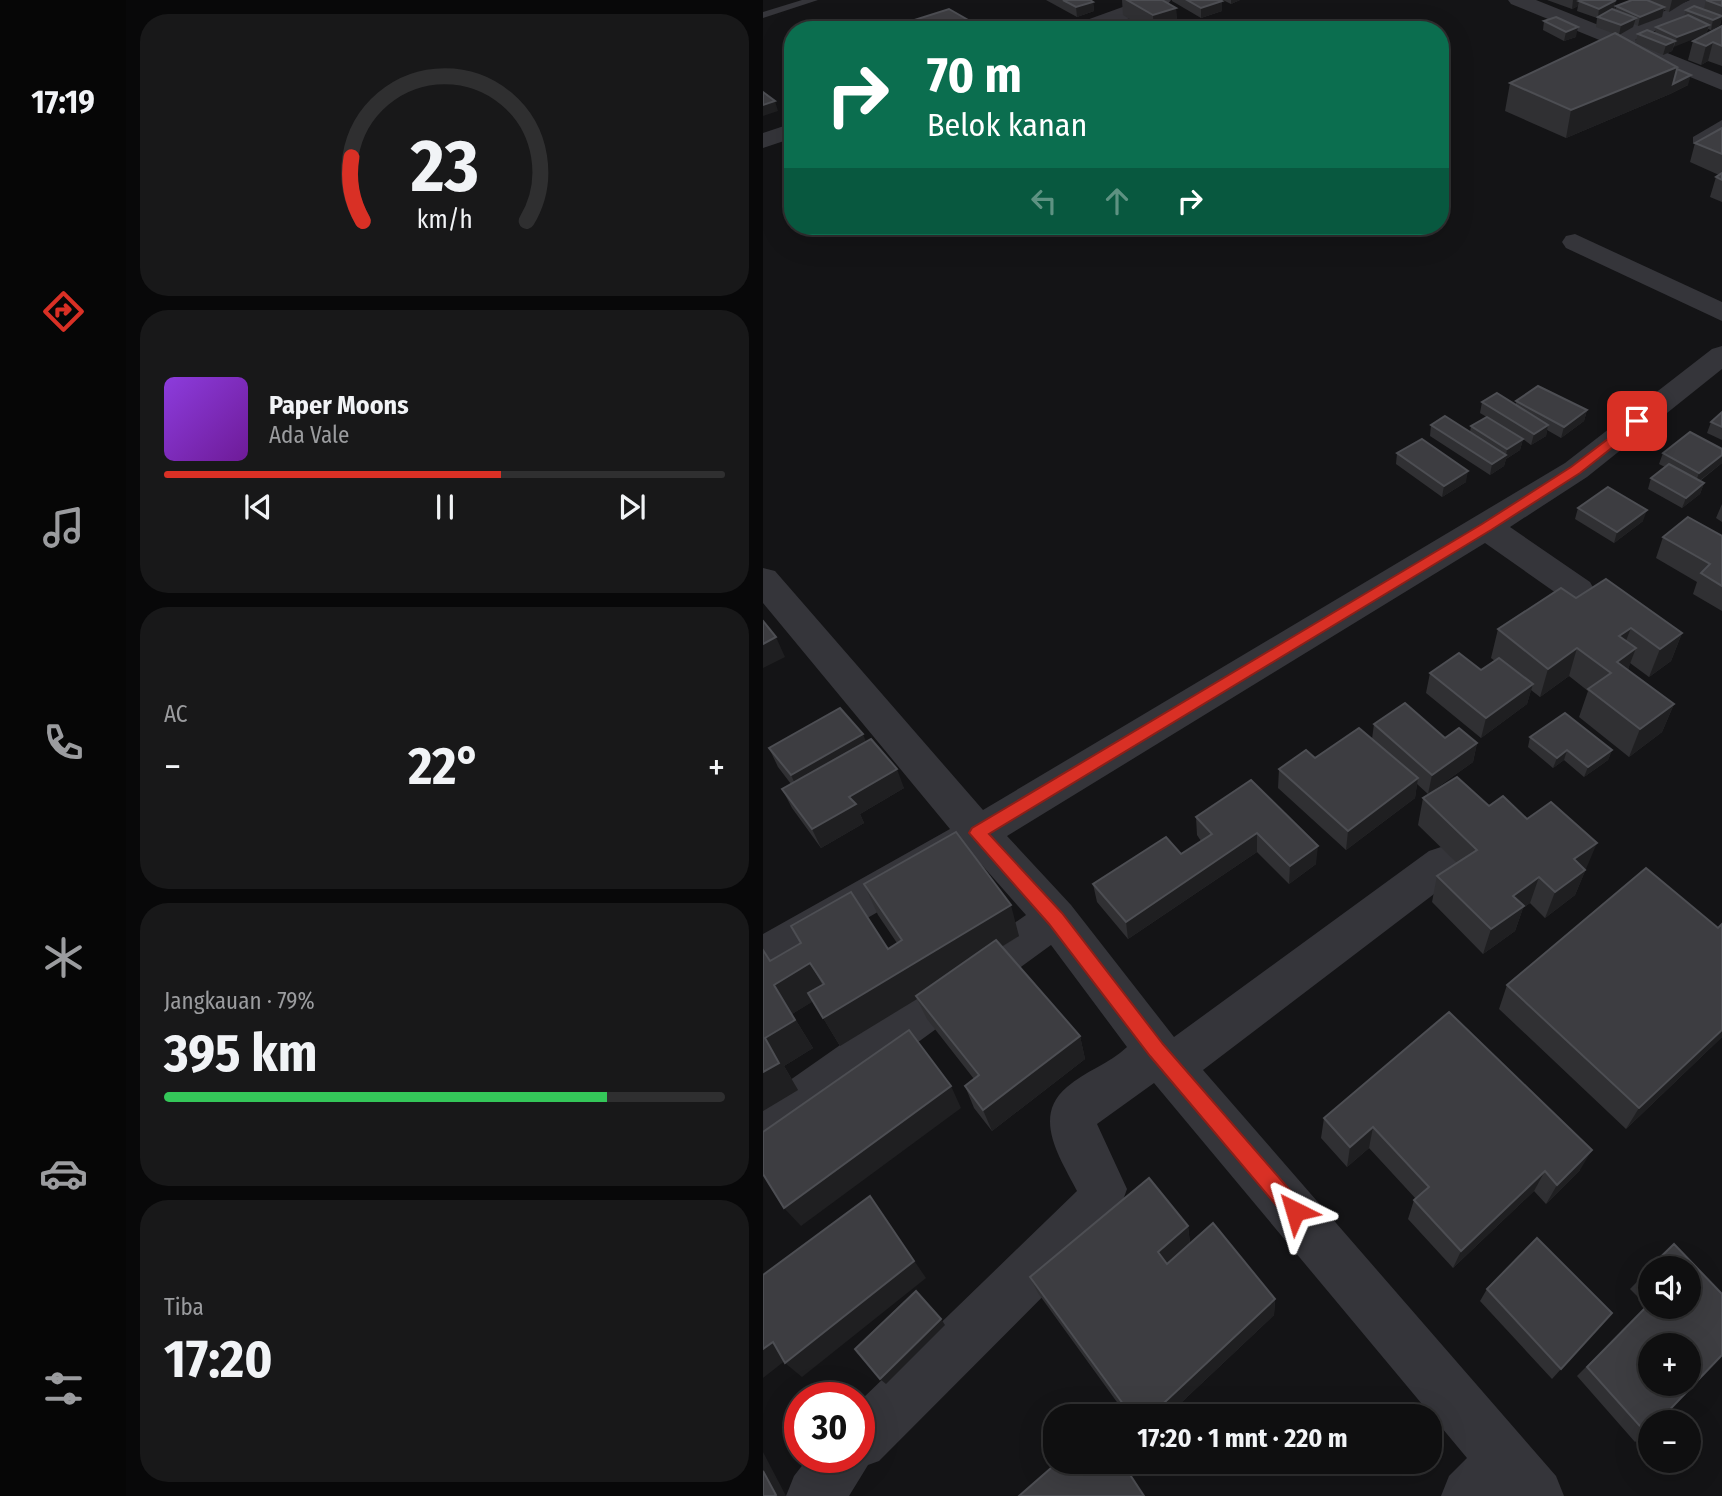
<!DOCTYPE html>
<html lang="id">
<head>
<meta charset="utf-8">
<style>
	:root { --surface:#0f0f10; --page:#181819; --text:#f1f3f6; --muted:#9b9c9f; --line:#2f2f30; --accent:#d93025 }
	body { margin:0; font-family:"Fira Sans Condensed",sans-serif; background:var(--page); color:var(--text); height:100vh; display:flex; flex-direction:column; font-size:26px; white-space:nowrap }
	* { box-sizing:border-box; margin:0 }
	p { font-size:23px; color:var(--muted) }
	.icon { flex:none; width:38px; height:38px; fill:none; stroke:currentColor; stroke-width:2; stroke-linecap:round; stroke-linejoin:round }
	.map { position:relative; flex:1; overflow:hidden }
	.sheet { display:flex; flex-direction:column; gap:14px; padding:14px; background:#080809; width:637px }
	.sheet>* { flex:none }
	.top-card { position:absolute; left:21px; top:21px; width:665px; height:214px; border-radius:28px; box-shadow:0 7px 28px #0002,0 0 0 2px var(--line); background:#0b6e4f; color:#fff; overflow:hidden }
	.buttons { position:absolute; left:875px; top:1256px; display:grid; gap:14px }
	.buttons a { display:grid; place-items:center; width:63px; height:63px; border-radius:50%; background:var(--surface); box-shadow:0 7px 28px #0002,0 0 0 2px var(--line); font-size:35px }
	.speed { position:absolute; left:21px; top:1382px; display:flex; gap:14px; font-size:35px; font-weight:700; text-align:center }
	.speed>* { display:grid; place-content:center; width:91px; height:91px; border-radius:50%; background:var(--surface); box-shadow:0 7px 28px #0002,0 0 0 2px var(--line); line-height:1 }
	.speed .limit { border:10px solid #d22; background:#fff; color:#111 }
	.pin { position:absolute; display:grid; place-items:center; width:60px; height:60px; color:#fff; margin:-30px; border-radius:14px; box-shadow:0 4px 10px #0006 }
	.me { position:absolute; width:77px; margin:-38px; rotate:320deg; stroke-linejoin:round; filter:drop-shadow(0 0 5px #0008) }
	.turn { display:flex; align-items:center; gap:24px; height:147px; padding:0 28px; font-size:32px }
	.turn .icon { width:91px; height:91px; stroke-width:2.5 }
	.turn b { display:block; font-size:49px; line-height:60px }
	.lanes { display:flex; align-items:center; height:66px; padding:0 28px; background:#0003; justify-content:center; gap:35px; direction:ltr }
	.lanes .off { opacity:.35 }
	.big { font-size:52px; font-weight:700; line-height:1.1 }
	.sheet .tile { flex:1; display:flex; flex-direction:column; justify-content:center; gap:10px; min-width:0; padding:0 24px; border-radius:28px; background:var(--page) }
	.sheet .dial { align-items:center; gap:0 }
	.dial svg { height:182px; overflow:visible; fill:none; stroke:var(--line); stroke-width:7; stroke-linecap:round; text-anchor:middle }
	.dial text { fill:var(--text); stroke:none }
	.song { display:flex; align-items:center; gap:21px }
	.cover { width:84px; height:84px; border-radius:10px; background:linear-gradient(135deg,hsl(270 70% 55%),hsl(280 70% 35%)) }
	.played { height:7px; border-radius:4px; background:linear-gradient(90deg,var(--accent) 60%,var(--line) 60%) }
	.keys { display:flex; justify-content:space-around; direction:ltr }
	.heat { display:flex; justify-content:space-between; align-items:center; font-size:38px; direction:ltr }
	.charge { height:10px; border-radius:5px; background:linear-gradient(90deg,#34c759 79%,var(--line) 0) }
	.trip { position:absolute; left:280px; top:1404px; width:399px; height:70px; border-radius:28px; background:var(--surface); box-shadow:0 7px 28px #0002,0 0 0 2px var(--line); font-weight:700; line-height:70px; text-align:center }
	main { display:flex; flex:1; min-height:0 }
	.tabs { display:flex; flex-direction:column; width:126px; justify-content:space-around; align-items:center; background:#060606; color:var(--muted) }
	.tabs .icon { width:49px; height:49px }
	.tabs .on { color:var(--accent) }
	.tabs b { font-size:32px; color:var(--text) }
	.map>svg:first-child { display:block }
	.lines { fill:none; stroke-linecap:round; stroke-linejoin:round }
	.service { fill:#35353a; fill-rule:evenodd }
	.minor { fill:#35353a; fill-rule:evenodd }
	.wall { fill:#303033; fill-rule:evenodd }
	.shaded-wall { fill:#1f1f21 }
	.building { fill:#3d3d41; stroke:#4d4e53; stroke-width:2; fill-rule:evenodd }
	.route { fill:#d93025; stroke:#8d1f18; stroke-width:2 }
</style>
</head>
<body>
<main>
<nav class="tabs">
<b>17:19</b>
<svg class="icon on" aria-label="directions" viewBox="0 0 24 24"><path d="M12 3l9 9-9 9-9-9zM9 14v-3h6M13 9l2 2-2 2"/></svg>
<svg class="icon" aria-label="music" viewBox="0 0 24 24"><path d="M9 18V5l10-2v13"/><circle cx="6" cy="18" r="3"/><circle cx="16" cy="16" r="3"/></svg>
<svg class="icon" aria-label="phone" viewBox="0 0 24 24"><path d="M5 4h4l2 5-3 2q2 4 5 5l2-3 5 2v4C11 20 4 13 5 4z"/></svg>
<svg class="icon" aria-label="climate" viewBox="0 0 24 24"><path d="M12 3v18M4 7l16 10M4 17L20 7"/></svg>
<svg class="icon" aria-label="car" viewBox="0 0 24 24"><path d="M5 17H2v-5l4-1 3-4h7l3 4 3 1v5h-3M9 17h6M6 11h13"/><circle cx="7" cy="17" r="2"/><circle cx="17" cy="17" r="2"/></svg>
<svg class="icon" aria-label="filters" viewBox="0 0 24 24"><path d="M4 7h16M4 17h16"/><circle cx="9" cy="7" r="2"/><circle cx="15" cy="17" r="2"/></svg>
</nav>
<section class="sheet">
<div class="tile dial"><svg viewBox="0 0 100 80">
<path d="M14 69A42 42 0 1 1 86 69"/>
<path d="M14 69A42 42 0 0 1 9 41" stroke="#d93025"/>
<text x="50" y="56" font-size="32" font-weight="700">23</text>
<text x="50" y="72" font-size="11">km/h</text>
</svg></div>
<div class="tile">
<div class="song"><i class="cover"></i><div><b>Paper Moons</b><p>Ada Vale</p></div></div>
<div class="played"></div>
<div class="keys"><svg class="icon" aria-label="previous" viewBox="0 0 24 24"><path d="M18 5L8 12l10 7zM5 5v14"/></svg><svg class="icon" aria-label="pause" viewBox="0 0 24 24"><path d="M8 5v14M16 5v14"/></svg><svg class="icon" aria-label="next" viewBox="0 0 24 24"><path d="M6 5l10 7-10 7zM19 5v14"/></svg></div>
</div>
<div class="tile"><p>AC</p>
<div class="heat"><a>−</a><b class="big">22°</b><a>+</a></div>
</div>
<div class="tile"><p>Jangkauan · 79%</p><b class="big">395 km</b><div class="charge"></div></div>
<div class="tile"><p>Tiba</p><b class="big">17:20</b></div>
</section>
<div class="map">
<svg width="959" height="1496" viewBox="0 0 959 1496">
	<rect width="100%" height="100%" fill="#141416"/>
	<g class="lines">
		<!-- service -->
		<g class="service">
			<polygon points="39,0 55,0 0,18 0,12"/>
			<polygon points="959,120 959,129 938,143 930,143 930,137"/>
		</g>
		<!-- minor -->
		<g class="minor">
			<polygon points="379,0 408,0 405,4 335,30 304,30 307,26"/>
			<polygon points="745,0 773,0 853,32 927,0 954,0 951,4 872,40 959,75 959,90 748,4"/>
			<polygon points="30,123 30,138 0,148 0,133"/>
			<polygon points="812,234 959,302 959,321 803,248 799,242 803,236"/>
			<path d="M959,346V369L824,477L747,527L827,582L832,591L827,600L815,603L803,600L722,543L244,836L308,905L411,1037L666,851L681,846L696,851L702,863L696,875L440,1070L793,1476L801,1496H678L686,1476L704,1458L391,1083L334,1124L364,1189L351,1225L116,1461L105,1465L86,1496H23L31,1476L45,1458H96V1402L314,1191C298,1159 268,1117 304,1087C322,1071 346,1064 364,1047L288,945L17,1143L0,1150V1099L263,915L211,856L15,970L0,975V934L187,829L0,603V568L12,571L220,810L802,463L949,349Z"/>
		</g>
	</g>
	<!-- wall -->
	<g class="wall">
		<polygon points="283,0 327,0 330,2 331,11 314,17"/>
		<polygon points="359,0 399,0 413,8 414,27 404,30 384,30 360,15"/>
		<polygon points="409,0 457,0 459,11 438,18 409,1"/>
		<polygon points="460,0 477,0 468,4"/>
		<polygon points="784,0 852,0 852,10 853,6 869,0 925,0 906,12 901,10 899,17 875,26 871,24 870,27 856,35 914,69 925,85 907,94 803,138 742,111 747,83 852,34 833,27 834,18 814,11 815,6 809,9"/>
		<polygon points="943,0 959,0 959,17 957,25 948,30 945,29 943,34 911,46 909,51 900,55 872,43 875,34 892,33 893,27 921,17 923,10 941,9"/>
		<polygon points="148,21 219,30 149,30"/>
		<polygon points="781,21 813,37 801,41 780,30"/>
		<polygon points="959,26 959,66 945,61 938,65 925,60 930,41"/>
		<polygon points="959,128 959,202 947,197 953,177 956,175 927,162 932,143"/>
		<polygon points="753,401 824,410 821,421 798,438 784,430 783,436 768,445 760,439 757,450 743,459 741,466 727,475 667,436 668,425 707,432 708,426 745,430 717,413 719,402 753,405"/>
		<polygon points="959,412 959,440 944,433 948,422"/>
		<polygon points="634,453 703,482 679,497 633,464"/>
		<polygon points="900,453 959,463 937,481 941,483 937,494 919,508 885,489 888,478 902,467 896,464"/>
		<polygon points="959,504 959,522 953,518"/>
		<polygon points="815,508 880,521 851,543 812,519"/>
		<polygon points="959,536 959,611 930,594 934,582 893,558 900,537"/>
		<polygon points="813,598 919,633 908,661 886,677 867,663 865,670 911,704 899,732 866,757 816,717 825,691 806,676 777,697 768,690 764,704 718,738 663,693 667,673 718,670 732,661 728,658 735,629"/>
		<polygon points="611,724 714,743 710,762 665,794 654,784 652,798 583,850 515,788 516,769 552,758 609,739"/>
		<polygon points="767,737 849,750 845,760 821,777 801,760 790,768 765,747"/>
		<polygon points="103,742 141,788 97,814 101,823 58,848 29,808 19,789 28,784 15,767 6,748"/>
		<polygon points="488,780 553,864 526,884 494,852 365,939 334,902 330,884 418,854 438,841 434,835 433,817"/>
		<polygon points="660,798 726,806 764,819 823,870 822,871 812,895 782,918 767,903 760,908 752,931 720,954 669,902 674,876 694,863 655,825"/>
		<polygon points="101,884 256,936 239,947 317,1036 322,1059 229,1131 211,1108 202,1086 211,1079 164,1019 154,999 77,1046 50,1001 29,1014 50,1048 21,1066 35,1090 0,1111 0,950 7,961 125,949 134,943 115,915"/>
		<polygon points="959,924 959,1037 863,1129 736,1009 744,985 955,928"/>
		<polygon points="561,1118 817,1170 783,1204 771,1191 690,1268 645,1219 651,1200 653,1199 606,1148 584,1167 558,1138"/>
		<polygon points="425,1226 427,1243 512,1299 511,1315 404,1416 364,1416 275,1293 267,1277"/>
		<path d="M911,1244L959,1294V1355L894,1423H887V1430L872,1442L814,1376L884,1306L867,1289ZM887,1269H926V1307H887ZM887,1346H926V1384H887Z"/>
		<polygon points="724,1289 849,1313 789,1379 717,1301"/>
	</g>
	<!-- shaded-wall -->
	<g class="shaded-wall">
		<polygon points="468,0 477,0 468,4"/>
		<polygon points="810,0 828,0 816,1 815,6 809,9"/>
		<polygon points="853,0 851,10 835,17 836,9"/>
		<polygon points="909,0 925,0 906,12"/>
		<polygon points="459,1 459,11 438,18 438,8"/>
		<polygon points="330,2 331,11 314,17 313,7"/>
		<polygon points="901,7 899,17 875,26 877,17"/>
		<polygon points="413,8 414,27 404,30 391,30 390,15"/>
		<polygon points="959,15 957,25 948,30 950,20 959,16"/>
		<polygon points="873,18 870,27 856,35 858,25"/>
		<polygon points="946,25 943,34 911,47 914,37"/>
		<polygon points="815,27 813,37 801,41 803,32"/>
		<polygon points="912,41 909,51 900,55 903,45"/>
		<polygon points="950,42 945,61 938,65 943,46"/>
		<polygon points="914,67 910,84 928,75 925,85 907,94 803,138 808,110"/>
		<polygon points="12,101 15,111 0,116 0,105"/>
		<polygon points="824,410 821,421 798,438 801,427"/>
		<polygon points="785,425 783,436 768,445 771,434"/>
		<polygon points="760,439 757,450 743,459 741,466 727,475 729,464 743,456 744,449"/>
		<polygon points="959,455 959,463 932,484 936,473"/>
		<polygon points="705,471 703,482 679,497 681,486"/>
		<polygon points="941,483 937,494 919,508 923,498"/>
		<polygon points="884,510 880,521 851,543 854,532"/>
		<polygon points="868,628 857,656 856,636"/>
		<polygon points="919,633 908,661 886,677 897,649"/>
		<polygon points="13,637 22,657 0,668 0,644"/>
		<polygon points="814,648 806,676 777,697 785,669"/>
		<polygon points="873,648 862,677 854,662"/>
		<polygon points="770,684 764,704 718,738 723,718"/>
		<polygon points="911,704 899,732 866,757 877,729"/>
		<polygon points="100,734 108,754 37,795 28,775"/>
		<polygon points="714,743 710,762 665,794 669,775"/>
		<polygon points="804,750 801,760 790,768 794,758"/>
		<polygon points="849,750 845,760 821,777 825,767"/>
		<polygon points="134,769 141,788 97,814 101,823 58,848 49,829 86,797"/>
		<polygon points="655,778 652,798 583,850 585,831"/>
		<polygon points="494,833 494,852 365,939 363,922"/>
		<polygon points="834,843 812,895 782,918 792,892 811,859"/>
		<polygon points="555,846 553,864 526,884 527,866"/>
		<polygon points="776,877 767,903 760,908 752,931 720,954 728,929 750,896"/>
		<polygon points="248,905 256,936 155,998 153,996 154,999 77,1046 60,1018"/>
		<polygon points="47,963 64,993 29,1014 50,1048 21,1066 35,1090 0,1111 0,1072 2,1038 11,985"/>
		<polygon points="959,1030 959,1037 863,1129 876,1108"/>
		<polygon points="317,1036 322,1059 229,1131 220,1110"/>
		<polygon points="188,1086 198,1108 38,1226 21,1208"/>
		<polygon points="610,1127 606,1148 584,1167 587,1147"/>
		<polygon points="829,1150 817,1170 783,1204 794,1185"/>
		<polygon points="782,1171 771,1191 690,1268 698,1251"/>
		<polygon points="107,1196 163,1278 39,1377 22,1363"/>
		<polygon points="425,1226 427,1244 398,1269 395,1252"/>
		<polygon points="512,1299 511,1315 404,1416 387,1416"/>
		<polygon points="178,1319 182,1325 123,1384 117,1379"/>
		<polygon points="10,1342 28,1356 0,1378 0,1349"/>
		<polygon points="0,1452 23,1496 11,1496 0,1471"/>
	</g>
	<!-- building -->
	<g class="building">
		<polygon points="300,0 327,0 330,2 313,7"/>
		<polygon points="364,0 399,0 413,8 390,15"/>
		<polygon points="424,0 457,0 459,1 438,8"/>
		<polygon points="819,0 853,0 836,9 816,1"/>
		<polygon points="869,0 884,0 901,7 877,17 853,6"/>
		<polygon points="943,0 959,0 959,6"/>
		<polygon points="931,6 959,16 950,20 923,10"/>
		<polygon points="186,9 219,28 215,30 162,30 148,21"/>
		<polygon points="849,9 873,18 858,25 835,17"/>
		<polygon points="925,15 946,25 914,37 893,27"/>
		<polygon points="793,17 815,27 803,32 781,21"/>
		<polygon points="959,26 959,46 950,42 943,46 930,41"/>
		<polygon points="884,30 912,41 903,45 875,34"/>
		<polygon points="852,33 914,67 808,110 747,83"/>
		<polygon points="914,69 928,75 910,84"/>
		<polygon points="0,92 12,101 0,105"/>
		<polygon points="959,128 959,154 932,143"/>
		<polygon points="959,173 959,180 953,177"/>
		<polygon points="775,386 824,410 801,427 753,401"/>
		<polygon points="734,393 785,425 771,434 719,402"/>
		<polygon points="959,412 959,427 948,422"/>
		<polygon points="682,416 743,455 729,464 668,425"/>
		<polygon points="724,417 760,439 744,449 708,426"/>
		<polygon points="927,432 959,449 959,455 936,473 900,453"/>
		<polygon points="659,439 705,471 681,486 634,453"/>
		<polygon points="906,464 941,483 923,498 888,478"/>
		<polygon points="845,487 884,510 854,532 815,508"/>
		<polygon points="925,517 959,536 959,586 938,573 947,564 900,537"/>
		<polygon points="843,579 919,633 897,649 868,628 856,636 873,648 854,662 911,704 877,729 825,689 848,673 814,648 785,669 735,629 798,588 813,598"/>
		<polygon points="0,621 13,637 0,644"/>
		<polygon points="696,653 718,670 736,658 770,684 723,718 667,673"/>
		<polygon points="642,703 682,738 696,728 714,743 669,775 611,724"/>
		<polygon points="77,708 100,734 28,775 6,748"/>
		<polygon points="802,713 849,750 825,767 804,750 794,758 767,737"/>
		<polygon points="596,728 655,778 585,831 516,769 543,750 552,758"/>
		<polygon points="108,739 134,769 86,797 93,804 49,829 19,789"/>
		<polygon points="694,777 726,806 740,796 764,819 788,802 834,843 811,859 822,870 792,892 776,877 750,896 761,906 728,929 674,876 714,850 660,798"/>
		<polygon points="488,780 555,846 527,866 494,833 363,922 330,884 403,837 418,854 449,834 433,817"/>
		<polygon points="193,832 248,905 60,1018 45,993 61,984 47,963 11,985 32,1020 2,1038 16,1063 0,1072 0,950 7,961 38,943 28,926 88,892 125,949 139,940 101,884"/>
		<polygon points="883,868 955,928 959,924 959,1030 876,1108 744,985"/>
		<polygon points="233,940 317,1036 220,1110 202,1086 216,1075 153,996"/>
		<polygon points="686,1012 829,1150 794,1185 782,1171 698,1251 651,1200 666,1187 610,1127 587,1147 561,1118"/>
		<polygon points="146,1030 188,1086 21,1208 0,1174 0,1132"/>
		<polygon points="386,1178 425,1226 395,1252 404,1264 450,1223 512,1299 387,1416 369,1416 267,1277"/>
		<polygon points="107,1196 151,1261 22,1363 10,1342 0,1349 0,1275"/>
		<polygon points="774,1238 849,1313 798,1369 724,1289"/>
		<path d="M911,1244L959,1294V1355L894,1423H887V1430L884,1434L824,1367L887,1303V1307H926V1269H887V1287L877,1277ZM887,1346H926V1384H887Z"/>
		<polygon points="153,1291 178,1319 117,1379 92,1349"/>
		<polygon points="296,1461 358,1461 381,1496 256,1496"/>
		<polygon points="0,1471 13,1495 11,1496 0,1496"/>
	</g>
	<!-- route -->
	<polygon class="route" points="874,417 879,419 879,424 817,473 728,530 226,834 299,913 400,1044 539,1204 542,1211 539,1218 532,1221 524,1218 387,1056 286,924 206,833 209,828 719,524 808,467"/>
</svg>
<div class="buttons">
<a><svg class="icon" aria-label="sound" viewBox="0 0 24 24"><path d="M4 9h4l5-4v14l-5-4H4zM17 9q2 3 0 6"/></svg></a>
<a>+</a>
<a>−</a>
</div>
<div class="speed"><div class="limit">30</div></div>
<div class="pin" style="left:874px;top:421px;background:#d93025"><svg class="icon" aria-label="arrive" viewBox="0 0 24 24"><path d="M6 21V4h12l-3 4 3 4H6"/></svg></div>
<svg class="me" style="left:532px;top:1211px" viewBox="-20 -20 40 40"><path d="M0-17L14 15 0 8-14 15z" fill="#d93025" stroke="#fff" stroke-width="4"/></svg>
<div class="trip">17:20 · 1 mnt · 220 m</div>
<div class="top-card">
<div class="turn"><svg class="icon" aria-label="right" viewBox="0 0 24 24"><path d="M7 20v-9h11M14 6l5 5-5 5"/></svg><div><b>70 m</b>Belok kanan</div></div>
<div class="lanes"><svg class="icon off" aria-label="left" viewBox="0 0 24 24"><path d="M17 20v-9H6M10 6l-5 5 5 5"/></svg><svg class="icon off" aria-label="ahead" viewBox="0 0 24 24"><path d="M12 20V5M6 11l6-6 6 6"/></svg><svg class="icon" aria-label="right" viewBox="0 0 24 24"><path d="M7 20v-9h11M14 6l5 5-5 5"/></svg></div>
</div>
</div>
</main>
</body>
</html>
